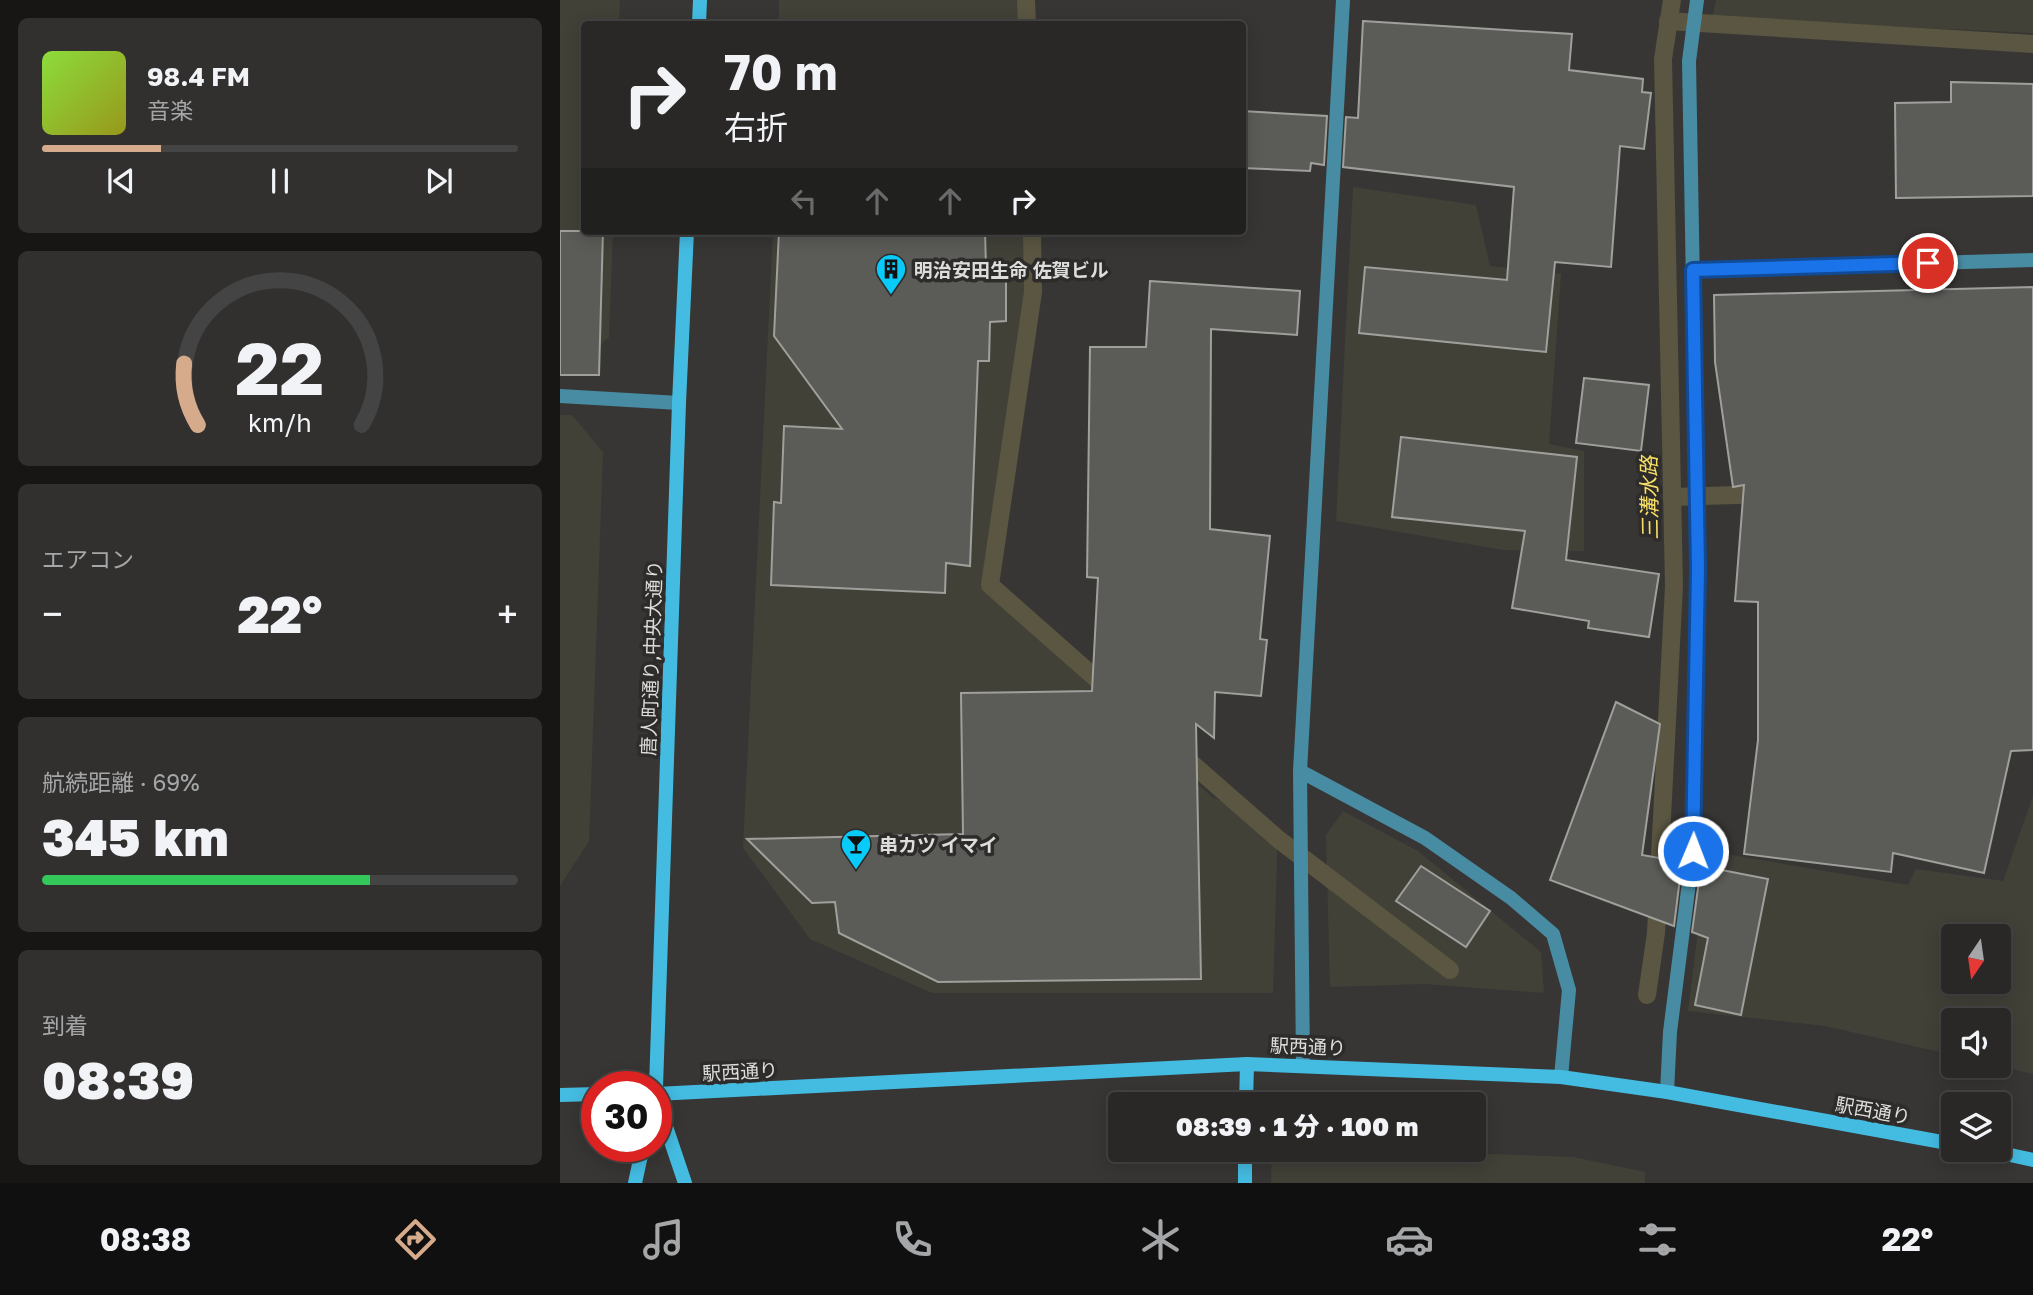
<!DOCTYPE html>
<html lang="ja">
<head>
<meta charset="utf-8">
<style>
	:root { --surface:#292827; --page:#31302f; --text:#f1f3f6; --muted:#a5a6a7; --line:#454444; --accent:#d6ab8b }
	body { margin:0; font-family:"Golos Text","Noto Sans JP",sans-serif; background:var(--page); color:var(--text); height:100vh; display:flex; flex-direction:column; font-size:26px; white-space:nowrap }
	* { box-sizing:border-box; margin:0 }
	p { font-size:23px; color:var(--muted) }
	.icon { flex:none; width:38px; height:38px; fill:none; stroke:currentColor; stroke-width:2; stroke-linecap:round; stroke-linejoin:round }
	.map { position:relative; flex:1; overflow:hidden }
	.details { display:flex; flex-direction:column; gap:18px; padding:18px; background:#171615; width:560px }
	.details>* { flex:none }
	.top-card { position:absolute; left:21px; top:21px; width:665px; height:214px; border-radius:7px; box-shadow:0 4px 18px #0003,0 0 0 2px var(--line); background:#292827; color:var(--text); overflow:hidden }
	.needle { width:46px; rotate:193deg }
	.fabs { position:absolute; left:1381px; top:924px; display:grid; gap:14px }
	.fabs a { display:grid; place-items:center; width:70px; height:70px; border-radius:7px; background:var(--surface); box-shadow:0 4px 18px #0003,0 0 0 2px var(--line); font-size:35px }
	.speed { position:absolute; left:21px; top:1071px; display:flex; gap:14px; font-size:35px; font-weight:700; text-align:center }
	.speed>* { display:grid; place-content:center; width:91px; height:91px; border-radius:50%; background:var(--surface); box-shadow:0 4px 18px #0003,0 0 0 2px var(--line); line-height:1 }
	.speed .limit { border:10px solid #d22; background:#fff; color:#111 }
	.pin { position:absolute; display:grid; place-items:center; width:60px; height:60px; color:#fff; margin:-30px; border:4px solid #fff; border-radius:50%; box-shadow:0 2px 7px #0007 }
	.me { position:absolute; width:77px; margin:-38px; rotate:1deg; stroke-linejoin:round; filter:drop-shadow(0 0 5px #0008) }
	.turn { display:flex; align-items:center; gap:24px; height:147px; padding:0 28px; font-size:32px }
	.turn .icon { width:91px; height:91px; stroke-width:2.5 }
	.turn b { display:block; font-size:49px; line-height:60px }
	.lanes { display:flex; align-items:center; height:66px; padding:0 28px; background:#0003; justify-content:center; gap:35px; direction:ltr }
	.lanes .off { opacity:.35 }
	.big { font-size:52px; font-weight:800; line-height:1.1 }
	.details .card { flex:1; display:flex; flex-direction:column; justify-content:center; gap:10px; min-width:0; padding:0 24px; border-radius:10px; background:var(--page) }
	.details .dial { align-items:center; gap:0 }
	.dial svg { height:182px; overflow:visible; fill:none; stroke:var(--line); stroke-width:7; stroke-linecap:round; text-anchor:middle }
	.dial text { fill:var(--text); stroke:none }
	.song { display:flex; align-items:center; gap:21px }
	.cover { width:84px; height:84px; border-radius:10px; background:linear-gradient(135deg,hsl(90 70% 55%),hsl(60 70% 35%)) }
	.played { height:7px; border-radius:4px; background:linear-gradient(90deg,var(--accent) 25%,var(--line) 25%) }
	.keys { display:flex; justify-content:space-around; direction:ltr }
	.heat { display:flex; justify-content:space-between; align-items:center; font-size:38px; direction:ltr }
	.charge { height:10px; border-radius:5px; background:linear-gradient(90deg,#34c759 69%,var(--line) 0) }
	.trip { position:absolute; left:548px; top:1092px; width:378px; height:70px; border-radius:7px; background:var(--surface); box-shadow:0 4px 18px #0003,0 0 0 2px var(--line); font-weight:800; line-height:70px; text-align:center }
	.menu { display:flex; height:112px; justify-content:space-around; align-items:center; background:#101010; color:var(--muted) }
	.menu .icon { width:49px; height:49px }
	.menu .on { color:var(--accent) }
	.menu b { font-size:32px; color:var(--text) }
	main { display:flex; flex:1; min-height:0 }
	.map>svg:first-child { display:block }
	.built { fill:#424138; fill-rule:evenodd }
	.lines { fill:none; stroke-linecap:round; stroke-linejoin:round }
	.stream { stroke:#5a5642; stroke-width:18 }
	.building { fill:#5b5b58; stroke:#9f9f9c; stroke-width:2 }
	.street { stroke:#488ca4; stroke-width:14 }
	.secondary { stroke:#44bce2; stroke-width:14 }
	.route-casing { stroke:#114b97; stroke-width:18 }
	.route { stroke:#1a73e8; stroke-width:12 }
	.labels { text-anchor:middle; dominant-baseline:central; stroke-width:7; stroke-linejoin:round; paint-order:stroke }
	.poi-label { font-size:19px; font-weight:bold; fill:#dddddb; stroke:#2d2c2a; text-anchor:start }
	.street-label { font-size:19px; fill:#dddddb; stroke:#2d2c2a }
	.water-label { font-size:21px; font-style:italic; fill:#f8df66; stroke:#2d2c2a }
</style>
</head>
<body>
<main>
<section class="details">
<div class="card">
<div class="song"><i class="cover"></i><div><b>98.4 FM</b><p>音楽</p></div></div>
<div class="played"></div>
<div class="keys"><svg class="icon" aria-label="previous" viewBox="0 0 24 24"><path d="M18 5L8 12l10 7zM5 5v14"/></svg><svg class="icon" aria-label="pause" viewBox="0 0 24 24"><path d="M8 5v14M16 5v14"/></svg><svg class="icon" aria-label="next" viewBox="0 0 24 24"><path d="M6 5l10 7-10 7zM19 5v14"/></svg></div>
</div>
<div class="card dial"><svg viewBox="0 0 100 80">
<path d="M14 69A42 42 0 1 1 86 69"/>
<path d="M14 69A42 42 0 0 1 8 42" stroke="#d6ab8b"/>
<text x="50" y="56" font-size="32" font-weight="700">22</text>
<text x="50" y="72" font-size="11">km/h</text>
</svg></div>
<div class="card"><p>エアコン</p>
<div class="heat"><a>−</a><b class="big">22°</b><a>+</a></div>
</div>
<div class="card"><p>航続距離 · 69%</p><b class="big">345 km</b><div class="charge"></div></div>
<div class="card"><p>到着</p><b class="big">08:39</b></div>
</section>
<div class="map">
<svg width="1473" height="1183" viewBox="0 0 1473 1183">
	<rect width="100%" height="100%" fill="#373634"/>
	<!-- built -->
	<g class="built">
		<polygon points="0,0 60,0 59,24 24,24 24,231 53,231 49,337 13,371 0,370"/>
		<rect x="219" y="0" width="241" height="24"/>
		<polygon points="1156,0 1473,0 1473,33 1152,18"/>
		<polygon points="793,187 916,205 930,266 1001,274 989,444 1024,451 1024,551 943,550 776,521"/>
		<polygon points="213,231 465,231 466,283 424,589 652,797 718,826 713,993 372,993 250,939 183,848"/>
		<polygon points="0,415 12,415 43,452 29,841 0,886"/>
		<path d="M1473,796V1074L1439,1066L1438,1020H1393V1055L1265,1026L1128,1011L1148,851L1348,885L1356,869L1443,881ZM1393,936H1438V982H1393Z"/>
		<polygon points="783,811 858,851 981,952 984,993 866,984 770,987 766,835"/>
		<polygon points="712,1150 811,1150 1013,1157 1085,1172 1085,1183 711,1183"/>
	</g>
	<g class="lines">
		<!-- stream -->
		<g class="stream">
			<polyline points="466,0 467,24"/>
			<polyline points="1108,21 1473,44"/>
			<polyline points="472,231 473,292 430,585 550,691"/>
			<polyline points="1112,497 1208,494"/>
			<polyline points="621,754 718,839 890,970"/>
			<polyline points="1087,995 1096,933 1114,586 1103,59 1112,0"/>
		</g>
	</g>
	<!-- building -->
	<g class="building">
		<polygon points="803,21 1012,34 1009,70 1083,79 1082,92 1091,93 1084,149 1060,146 1051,267 995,262 986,352 799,333 805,267 947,280 954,187 783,167 786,117 798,118"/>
		<polygon points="1391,82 1473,84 1473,196 1336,198 1335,103 1391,102"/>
		<polygon points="682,111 767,116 764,165 751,163 750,171 682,168"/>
		<polygon points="0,231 43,231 39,375 0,375"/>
		<polygon points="219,231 425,231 426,267 446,270 446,321 430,322 429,361 418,361 410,566 386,563 385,593 211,585 214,502 221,503 224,426 282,429 214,336"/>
		<polygon points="590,281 740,291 737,335 651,329 650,529 710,536 700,639 707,640 701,696 655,692 654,738 636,724 641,979 378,982 279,933 275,902 252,903 187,839 403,834 401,693 532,691 538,578 527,577 530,347 586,347"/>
		<polygon points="1473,287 1473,750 1451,751 1424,873 1333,853 1331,872 1184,854 1198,740 1198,602 1175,601 1184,485 1173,487 1155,362 1154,295"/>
		<polygon points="1024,378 1089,385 1081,451 1016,443"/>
		<polygon points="841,437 1017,457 1006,560 1099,574 1089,637 1028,628 1029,621 952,608 965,531 832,517"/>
		<polygon points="1056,702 1100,724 1082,855 1122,862 1114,926 990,880"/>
		<polygon points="861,866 930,911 906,947 836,901"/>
		<polygon points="1141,866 1208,879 1181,1015 1135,1005 1148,938 1132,932"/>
	</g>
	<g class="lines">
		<!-- street -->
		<g class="street">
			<polyline points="1133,270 1473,260"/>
			<polyline points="0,396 119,403"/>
			<polyline points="740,771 865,838 951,898 993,934 1009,990 1001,1077"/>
			<polyline points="743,1065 740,771 783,0"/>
			<polyline points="1107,1092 1110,1032 1133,851 1138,569 1129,61 1137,0"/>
		</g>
		<!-- secondary -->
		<g class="secondary">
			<polyline points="139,24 140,0"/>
			<polyline points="96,1087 119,403 127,231"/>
			<polyline points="96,1094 687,1064 1001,1077 1107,1092 1393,1144"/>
			<polyline points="0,1095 37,1094"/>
			<polyline points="96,1097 125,1183"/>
			<polyline points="686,1104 687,1064"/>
			<polyline points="1427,1150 1473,1160"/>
			<polyline points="75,1183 83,1146"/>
			<polyline points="685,1183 685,1150"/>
		</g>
	</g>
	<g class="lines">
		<!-- route casing -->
		<g class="route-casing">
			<polyline id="route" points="1133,851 1138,569 1133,270 1368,263"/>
		</g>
		<!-- route -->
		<use href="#route" class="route"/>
	</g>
	<!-- icons -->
	<defs>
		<g id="building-pin" transform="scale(1.575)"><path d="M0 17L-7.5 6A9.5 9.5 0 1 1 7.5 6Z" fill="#08cbf9" stroke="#2d2c2a"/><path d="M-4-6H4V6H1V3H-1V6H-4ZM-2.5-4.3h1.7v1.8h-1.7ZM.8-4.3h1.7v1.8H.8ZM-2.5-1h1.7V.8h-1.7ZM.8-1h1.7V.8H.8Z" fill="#111"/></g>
		<g id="bar-pin" transform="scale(1.575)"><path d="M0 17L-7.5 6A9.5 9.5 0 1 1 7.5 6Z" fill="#08cbf9" stroke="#2d2c2a"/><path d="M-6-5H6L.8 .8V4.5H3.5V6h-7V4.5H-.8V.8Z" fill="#111"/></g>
	</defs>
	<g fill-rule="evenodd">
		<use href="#building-pin" x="331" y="269"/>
		<use href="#bar-pin" x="296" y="844"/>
	</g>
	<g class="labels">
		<!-- poi labels -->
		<g class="poi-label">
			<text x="354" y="269">明治安田生命 佐賀ビル</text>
			<text x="319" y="844">串カツ イマイ</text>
		</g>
		<!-- street labels -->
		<g class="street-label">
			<text transform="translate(91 658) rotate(-88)">唐人町通り,中央大通り</text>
			<text transform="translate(748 1046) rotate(2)">駅西通り</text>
			<text transform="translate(180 1071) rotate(-3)">駅西通り</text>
			<text transform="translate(1313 1110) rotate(10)">駅西通り</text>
		</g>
		<!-- water labels -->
		<g class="water-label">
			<text transform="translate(1089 498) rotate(-91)">三溝水路</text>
		</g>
	</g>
</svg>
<div class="fabs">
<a><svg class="needle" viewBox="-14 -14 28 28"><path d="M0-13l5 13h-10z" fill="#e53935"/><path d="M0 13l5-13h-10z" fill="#a5a6a7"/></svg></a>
<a><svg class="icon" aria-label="sound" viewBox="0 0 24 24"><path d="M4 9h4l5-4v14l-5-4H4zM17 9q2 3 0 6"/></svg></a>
<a><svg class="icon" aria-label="layers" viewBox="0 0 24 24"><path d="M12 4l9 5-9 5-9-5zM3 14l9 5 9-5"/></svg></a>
</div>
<div class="speed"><div class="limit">30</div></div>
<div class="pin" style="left:1368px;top:263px;background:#d93025"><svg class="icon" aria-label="arrive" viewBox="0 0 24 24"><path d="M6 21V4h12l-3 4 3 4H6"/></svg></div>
<svg class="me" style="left:1133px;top:851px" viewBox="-20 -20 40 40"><circle r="17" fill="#1a73e8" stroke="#fff" stroke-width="3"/><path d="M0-11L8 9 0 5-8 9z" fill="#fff"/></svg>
<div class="trip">08:39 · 1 分 · 100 m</div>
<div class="top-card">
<div class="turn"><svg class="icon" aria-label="right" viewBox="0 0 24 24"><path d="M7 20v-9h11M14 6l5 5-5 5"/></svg><div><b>70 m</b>右折</div></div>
<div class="lanes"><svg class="icon off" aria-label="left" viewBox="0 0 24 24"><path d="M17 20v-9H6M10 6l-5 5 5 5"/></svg><svg class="icon off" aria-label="ahead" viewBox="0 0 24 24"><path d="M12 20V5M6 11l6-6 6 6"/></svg><svg class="icon off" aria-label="ahead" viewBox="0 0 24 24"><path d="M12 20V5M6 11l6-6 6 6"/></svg><svg class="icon" aria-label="right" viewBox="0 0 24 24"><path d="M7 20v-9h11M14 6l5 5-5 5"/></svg></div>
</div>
</div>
</main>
<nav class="menu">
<b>08:38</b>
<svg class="icon on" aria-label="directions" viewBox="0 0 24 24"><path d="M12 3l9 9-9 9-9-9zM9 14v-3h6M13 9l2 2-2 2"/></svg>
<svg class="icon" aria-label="music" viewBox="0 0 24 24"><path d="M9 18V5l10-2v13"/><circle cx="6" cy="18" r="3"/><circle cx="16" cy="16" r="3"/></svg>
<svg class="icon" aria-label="phone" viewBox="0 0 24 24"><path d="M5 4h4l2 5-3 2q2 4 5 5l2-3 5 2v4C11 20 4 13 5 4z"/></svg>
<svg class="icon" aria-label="climate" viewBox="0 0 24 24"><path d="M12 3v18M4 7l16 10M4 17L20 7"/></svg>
<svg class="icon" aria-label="car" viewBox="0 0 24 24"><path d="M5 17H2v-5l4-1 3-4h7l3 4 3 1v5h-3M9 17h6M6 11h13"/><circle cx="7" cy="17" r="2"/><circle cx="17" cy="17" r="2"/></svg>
<svg class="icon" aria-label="filters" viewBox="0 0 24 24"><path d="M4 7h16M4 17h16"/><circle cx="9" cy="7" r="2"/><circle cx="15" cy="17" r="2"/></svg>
<b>22°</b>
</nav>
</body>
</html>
